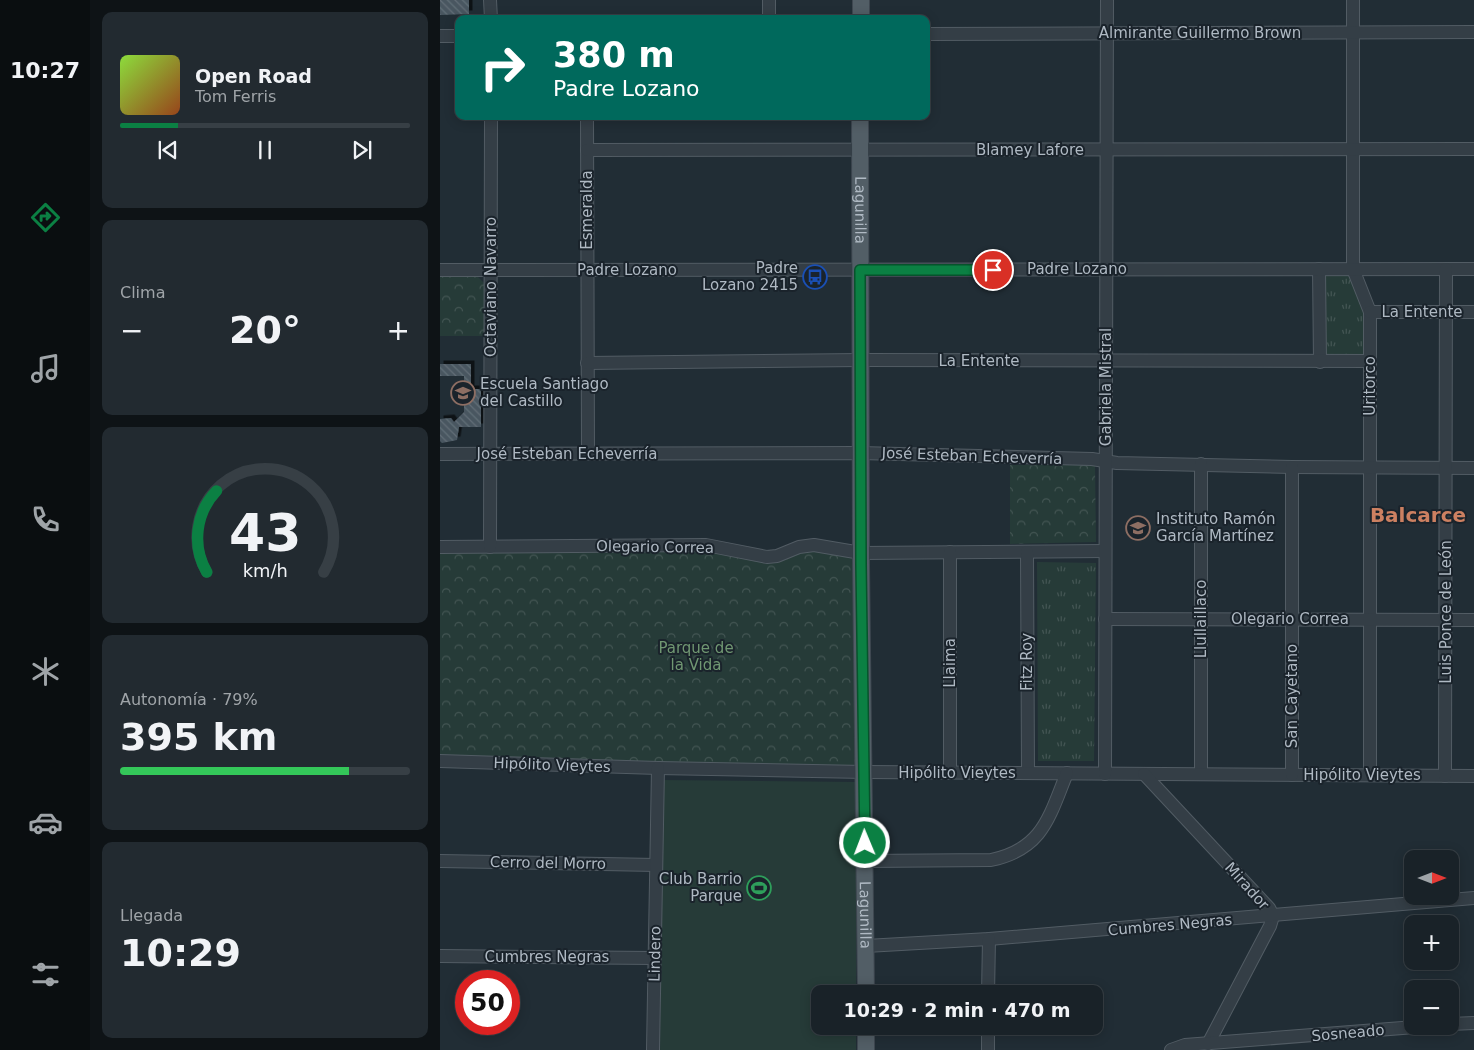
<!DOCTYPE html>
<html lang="es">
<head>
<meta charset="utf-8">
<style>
	:root { --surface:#192228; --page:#222a30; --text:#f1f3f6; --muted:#9fa4a8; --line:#373f45; --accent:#0b8043 }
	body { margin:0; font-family:"DejaVu Sans",sans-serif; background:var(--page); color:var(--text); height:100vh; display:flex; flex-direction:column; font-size:19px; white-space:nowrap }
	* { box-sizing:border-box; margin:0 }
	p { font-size:16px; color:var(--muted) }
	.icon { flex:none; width:28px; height:28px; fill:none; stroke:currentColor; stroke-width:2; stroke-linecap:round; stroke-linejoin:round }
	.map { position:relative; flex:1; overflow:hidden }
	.drawer { display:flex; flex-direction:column; gap:12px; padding:12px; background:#0e1316; width:350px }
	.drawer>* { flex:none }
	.hud { position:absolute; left:15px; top:15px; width:475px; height:105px; border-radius:10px; box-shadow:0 2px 12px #0003,0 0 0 1px var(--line); background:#00695c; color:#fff; overflow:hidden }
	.needle { width:32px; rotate:90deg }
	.tools { position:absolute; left:964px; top:850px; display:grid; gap:10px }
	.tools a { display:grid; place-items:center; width:55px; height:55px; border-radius:10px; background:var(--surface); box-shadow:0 2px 12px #0003,0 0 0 1px var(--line); font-size:25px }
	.speed { position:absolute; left:15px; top:970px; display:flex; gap:10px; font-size:25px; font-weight:700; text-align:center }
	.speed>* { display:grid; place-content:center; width:65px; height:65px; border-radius:50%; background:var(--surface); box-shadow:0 2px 12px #0003,0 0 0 1px var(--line); line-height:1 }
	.speed .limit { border:8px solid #d22; background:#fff; color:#111 }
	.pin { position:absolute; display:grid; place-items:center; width:42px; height:42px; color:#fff; margin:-21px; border:2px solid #fff; border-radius:50%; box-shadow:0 1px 5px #0007 }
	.me { position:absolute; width:55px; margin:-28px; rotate:359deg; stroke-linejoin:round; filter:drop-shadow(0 0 4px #0008) }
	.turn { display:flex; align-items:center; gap:18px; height:105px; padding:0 15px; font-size:22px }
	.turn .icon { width:65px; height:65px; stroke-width:2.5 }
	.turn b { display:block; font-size:35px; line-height:42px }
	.big { font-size:38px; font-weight:600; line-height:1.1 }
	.drawer .tile { flex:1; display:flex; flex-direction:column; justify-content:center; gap:8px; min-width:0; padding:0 18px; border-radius:10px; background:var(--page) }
	.drawer .dial { align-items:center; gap:0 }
	.dial svg { height:130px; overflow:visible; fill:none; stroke:var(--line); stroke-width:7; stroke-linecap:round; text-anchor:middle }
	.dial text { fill:var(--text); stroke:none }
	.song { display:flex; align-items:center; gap:15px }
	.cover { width:60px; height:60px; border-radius:8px; background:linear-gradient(135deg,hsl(90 70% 55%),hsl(20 70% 35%)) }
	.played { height:5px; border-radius:2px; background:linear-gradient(90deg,var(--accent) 20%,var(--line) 20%) }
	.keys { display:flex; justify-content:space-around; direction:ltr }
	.heat { display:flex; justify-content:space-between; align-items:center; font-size:28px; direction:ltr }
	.charge { height:8px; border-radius:4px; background:linear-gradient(90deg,#34c759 79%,var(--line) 0) }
	.trip { position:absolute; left:371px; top:985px; width:292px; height:50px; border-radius:10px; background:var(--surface); box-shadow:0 2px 12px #0003,0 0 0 1px var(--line); font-weight:600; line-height:50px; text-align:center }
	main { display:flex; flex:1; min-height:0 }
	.dock { display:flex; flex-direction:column; width:90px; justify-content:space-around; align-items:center; background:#0a0e10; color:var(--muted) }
	.dock .icon { width:35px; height:35px }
	.dock .current { color:var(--accent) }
	.dock b { font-size:22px; color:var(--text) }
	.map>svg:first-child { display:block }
	.grass { fill:url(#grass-tufts) }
	.forest { fill:url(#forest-crowns) }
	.pitch { fill:#263b38 }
	.building { fill:url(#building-back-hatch); filter:url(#shadow) }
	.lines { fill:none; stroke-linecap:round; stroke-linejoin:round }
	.minor-casing { stroke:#525c64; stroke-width:14 }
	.major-casing { stroke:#3e4750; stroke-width:18 }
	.minor { stroke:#343e46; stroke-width:12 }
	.major { stroke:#525e66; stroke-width:16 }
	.route-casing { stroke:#07532c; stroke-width:12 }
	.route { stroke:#0b8043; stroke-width:9 }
	.labels { text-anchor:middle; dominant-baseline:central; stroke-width:4; stroke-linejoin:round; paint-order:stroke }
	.street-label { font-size:15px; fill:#afb9c3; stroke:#1a232b }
	.poi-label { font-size:15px; fill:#afb9c3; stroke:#1a232b; text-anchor:end }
	.park-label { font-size:15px; fill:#709772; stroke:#1a232b }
	.district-label { font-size:20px; font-weight:bold; fill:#cc8061; stroke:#1a232b }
</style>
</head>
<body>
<main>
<nav class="dock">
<b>10:27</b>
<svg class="icon current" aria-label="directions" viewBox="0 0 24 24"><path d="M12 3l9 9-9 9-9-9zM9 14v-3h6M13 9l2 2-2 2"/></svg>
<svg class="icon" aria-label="music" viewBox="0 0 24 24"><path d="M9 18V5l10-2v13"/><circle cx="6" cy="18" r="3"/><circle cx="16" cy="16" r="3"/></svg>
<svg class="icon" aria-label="phone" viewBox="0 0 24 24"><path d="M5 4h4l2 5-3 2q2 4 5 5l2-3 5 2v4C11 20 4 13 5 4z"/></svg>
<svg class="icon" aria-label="climate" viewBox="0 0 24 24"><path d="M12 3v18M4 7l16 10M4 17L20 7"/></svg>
<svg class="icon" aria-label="car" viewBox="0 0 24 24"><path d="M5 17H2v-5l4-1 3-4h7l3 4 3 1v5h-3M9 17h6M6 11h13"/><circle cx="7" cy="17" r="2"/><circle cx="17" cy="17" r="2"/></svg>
<svg class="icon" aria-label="filters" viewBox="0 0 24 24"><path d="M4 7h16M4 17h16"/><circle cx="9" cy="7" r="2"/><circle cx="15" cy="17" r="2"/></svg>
</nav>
<section class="drawer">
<div class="tile">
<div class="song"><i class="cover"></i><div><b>Open Road</b><p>Tom Ferris</p></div></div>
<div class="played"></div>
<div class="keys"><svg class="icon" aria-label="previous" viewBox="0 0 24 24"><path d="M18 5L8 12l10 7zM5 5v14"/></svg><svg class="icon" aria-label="pause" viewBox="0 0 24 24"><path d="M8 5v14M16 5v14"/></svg><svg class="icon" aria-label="next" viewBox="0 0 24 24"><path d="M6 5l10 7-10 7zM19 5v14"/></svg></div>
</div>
<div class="tile"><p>Clima</p>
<div class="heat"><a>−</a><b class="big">20°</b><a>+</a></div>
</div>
<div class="tile dial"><svg viewBox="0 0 100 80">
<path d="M14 69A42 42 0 1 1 86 69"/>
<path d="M14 69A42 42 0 0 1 20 19" stroke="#0b8043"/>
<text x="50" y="56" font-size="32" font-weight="700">43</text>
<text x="50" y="72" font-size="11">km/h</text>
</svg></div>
<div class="tile"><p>Autonomía · 79%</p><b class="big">395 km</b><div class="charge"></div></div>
<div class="tile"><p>Llegada</p><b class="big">10:29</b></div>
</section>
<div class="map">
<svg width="1034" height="1050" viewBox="0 0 1034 1050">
	<defs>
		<pattern id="grass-tufts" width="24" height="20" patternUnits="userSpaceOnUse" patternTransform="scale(1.25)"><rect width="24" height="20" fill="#263b38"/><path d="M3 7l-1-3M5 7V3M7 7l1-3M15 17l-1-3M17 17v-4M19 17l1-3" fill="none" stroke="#435553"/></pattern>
		<pattern id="forest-crowns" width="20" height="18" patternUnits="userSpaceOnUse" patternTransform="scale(1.25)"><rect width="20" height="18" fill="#263b38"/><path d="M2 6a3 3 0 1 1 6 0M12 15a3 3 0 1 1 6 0" fill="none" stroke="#435553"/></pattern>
		<pattern id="building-back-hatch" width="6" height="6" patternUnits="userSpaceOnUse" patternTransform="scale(1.25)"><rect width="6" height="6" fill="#495761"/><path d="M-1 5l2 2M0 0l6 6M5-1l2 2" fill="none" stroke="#616d76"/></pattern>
		<filter id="shadow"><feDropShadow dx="3.5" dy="-3.5" stdDeviation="0" flood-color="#0009"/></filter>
	</defs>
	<rect width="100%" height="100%" fill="#212d35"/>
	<!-- grass -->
	<g class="grass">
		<polygon points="909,273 925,317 926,358 884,358 883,274"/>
		<polygon points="597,562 656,563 654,761 598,761"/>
	</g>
	<!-- forest -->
	<g class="forest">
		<polygon points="0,277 38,277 44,283 45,336 0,336"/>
		<polygon points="570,465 655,465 656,542 570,544"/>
		<polygon points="266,545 316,556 359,547 421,553 424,772 0,761 0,547"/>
	</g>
	<!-- pitch -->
	<polygon class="pitch" points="222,780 417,782 416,994 380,994 380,1026 416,1026 416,1050 220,1050"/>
	<!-- building -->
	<g class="building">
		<polygon points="0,0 29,0 29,14 0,15"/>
		<polygon points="0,364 31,364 31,389 41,389 41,427 19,427 17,440 2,443 0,441 0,419 11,418 14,422 24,412 24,376 0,376"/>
	</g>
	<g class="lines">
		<!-- minor casing -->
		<g class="minor-casing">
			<g id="minor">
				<polyline points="50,0 51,19"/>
				<polyline points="329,0 329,19"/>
				<polyline points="913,0 913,269 930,312 930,775"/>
				<polyline points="486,34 1034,32"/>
				<polyline points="0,36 19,36"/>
				<polyline points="147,116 148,453"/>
				<polyline points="147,150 1034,149"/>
				<polyline points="879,269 880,362"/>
				<polyline points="0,270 1034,269"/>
				<polyline points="930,312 1034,312"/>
				<polyline points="147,363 421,360 930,361"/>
				<polyline points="0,454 420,453 652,459 677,463 852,467 1034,468"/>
				<polyline points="761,464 761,774"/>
				<polyline points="0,547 266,545 327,557 337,556 359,547 374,545 421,553 665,551"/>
				<polyline points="50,547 51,116"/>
				<polyline points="510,552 510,773"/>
				<polyline points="587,552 588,773"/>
				<polyline points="665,619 1034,620"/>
				<polyline points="0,761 218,768 424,772 1034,776"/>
				<polyline points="665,774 667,0"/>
				<polyline points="704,774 829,908 833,916 830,926 768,1044"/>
				<polyline points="852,775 852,467"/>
				<polyline points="1005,776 1006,269"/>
				<polyline points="0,861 216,865"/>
				<path d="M425,861L551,860C603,849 609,817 627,773"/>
				<polyline points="426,946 549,939 1034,898"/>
				<polyline points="0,956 214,958"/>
				<polyline points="548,994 549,939"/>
				<polyline points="1010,1024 1034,1023"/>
				<polyline points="213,1050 218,768"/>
				<polyline points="548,1050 548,1026"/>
				<polyline points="731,1050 745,1045 988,1026"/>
			</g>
		</g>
		<!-- major casing -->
		<g class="major-casing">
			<g id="major">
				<polyline points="421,19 421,0"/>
				<path id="s1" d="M420,116L421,564L426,994"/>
				<polyline points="426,1050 426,1026"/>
			</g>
		</g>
		<!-- minor -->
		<use href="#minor" class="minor"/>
		<!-- major -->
		<use href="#major" class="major"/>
	</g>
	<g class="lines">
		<!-- route casing -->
		<g class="route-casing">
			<polyline id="route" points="425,843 421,564 420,270 553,270"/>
		</g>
		<!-- route -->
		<use href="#route" class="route"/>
	</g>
	<!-- icons -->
	<defs>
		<g id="bus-ring" transform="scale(1.25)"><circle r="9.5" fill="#1a232b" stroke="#1a4fb4" stroke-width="1.5"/><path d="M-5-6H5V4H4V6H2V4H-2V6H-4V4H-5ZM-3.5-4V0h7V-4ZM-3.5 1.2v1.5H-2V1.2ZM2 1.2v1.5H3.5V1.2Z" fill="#1a4fb4"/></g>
		<g id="school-ring" transform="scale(1.25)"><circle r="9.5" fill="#1a232b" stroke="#8d6e63" stroke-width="1.5"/><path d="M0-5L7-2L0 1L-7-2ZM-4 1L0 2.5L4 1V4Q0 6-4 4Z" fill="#8d6e63"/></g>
		<g id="stadium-ring" transform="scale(1.25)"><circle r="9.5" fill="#1a232b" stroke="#2e9e5b" stroke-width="1.5"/><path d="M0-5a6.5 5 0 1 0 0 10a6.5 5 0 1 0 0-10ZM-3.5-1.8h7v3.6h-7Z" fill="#2e9e5b"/></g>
	</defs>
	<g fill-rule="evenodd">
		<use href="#bus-ring" x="375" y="277"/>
		<use href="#school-ring" x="23" y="393"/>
		<use href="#school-ring" x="698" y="528"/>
		<use href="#stadium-ring" x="319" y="888"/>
	</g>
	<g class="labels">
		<!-- street labels -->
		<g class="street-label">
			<text x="760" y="33">Almirante Guillermo Brown</text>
			<text x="590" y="150">Blamey Lafore</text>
			<text transform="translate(147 210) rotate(-90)">Esmeralda</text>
			<text stroke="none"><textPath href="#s1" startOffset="94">Lagunilla</textPath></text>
			<text x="637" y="269">Padre Lozano</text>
			<text x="187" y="270">Padre Lozano</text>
			<text transform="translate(51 287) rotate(-90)">Octaviano Navarro</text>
			<text x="982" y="312">La Entente</text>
			<text x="539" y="361">La Entente</text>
			<text transform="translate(930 386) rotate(-90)">Uritorco</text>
			<text transform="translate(666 387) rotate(-90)">Gabriela Mistral</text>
			<text x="127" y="454">José Esteban Echeverría</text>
			<text transform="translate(532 456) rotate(2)">José Esteban Echeverría</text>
			<text transform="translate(215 547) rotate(1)">Olegario Correa</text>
			<text transform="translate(1006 612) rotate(-90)">Luis Ponce de León</text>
			<text transform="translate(761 619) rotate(-90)">Llullaillaco</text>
			<text x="850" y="619">Olegario Correa</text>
			<text transform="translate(587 662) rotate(-90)">Fitz Roy</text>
			<text transform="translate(510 663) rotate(-90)">Llaima</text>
			<text transform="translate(852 696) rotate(-90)">San Cayetano</text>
			<text transform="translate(112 765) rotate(2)">Hipólito Vieytes</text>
			<text x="517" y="773">Hipólito Vieytes</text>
			<text x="922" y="775">Hipólito Vieytes</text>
			<text transform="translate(108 863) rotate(1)">Cerro del Morro</text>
			<text transform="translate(807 886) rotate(48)">Mirador</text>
			<text stroke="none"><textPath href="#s1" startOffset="799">Lagunilla</textPath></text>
			<text transform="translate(730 925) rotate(-5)">Cumbres Negras</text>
			<text transform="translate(215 954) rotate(-89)">Lindero</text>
			<text x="107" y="957">Cumbres Negras</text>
			<text transform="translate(908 1033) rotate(-5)">Sosneado</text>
		</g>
		<!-- poi labels -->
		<g class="poi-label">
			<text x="358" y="268">Padre<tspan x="358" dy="17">Lozano 2415</tspan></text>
			<text x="40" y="384" text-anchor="start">Escuela Santiago<tspan x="40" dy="17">del Castillo</tspan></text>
			<text x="716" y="519" text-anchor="start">Instituto Ramón<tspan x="716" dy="17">García Martínez</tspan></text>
			<text x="302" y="879">Club Barrio<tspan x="302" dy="17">Parque</tspan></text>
		</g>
		<!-- park labels -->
		<g class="park-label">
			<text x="256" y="648">Parque de<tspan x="256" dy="17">la Vida</tspan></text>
		</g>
		<!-- district labels -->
		<g class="district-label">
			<text x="978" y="515">Balcarce</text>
		</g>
	</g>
</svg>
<div class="tools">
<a><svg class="needle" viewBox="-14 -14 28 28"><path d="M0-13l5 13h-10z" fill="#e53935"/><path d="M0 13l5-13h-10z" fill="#9fa4a8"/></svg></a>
<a>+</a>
<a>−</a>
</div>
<div class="speed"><div class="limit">50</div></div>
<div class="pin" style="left:553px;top:270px;background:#d93025"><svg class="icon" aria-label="arrive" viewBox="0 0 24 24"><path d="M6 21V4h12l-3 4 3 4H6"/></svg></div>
<svg class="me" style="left:425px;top:843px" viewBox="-20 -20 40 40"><circle r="17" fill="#0b8043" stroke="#fff" stroke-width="3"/><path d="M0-11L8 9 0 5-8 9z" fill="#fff"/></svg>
<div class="trip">10:29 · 2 min · 470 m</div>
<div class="hud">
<div class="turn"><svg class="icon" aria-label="right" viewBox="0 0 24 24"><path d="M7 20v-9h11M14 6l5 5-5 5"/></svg><div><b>380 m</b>Padre Lozano</div></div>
</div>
</div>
</main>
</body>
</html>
